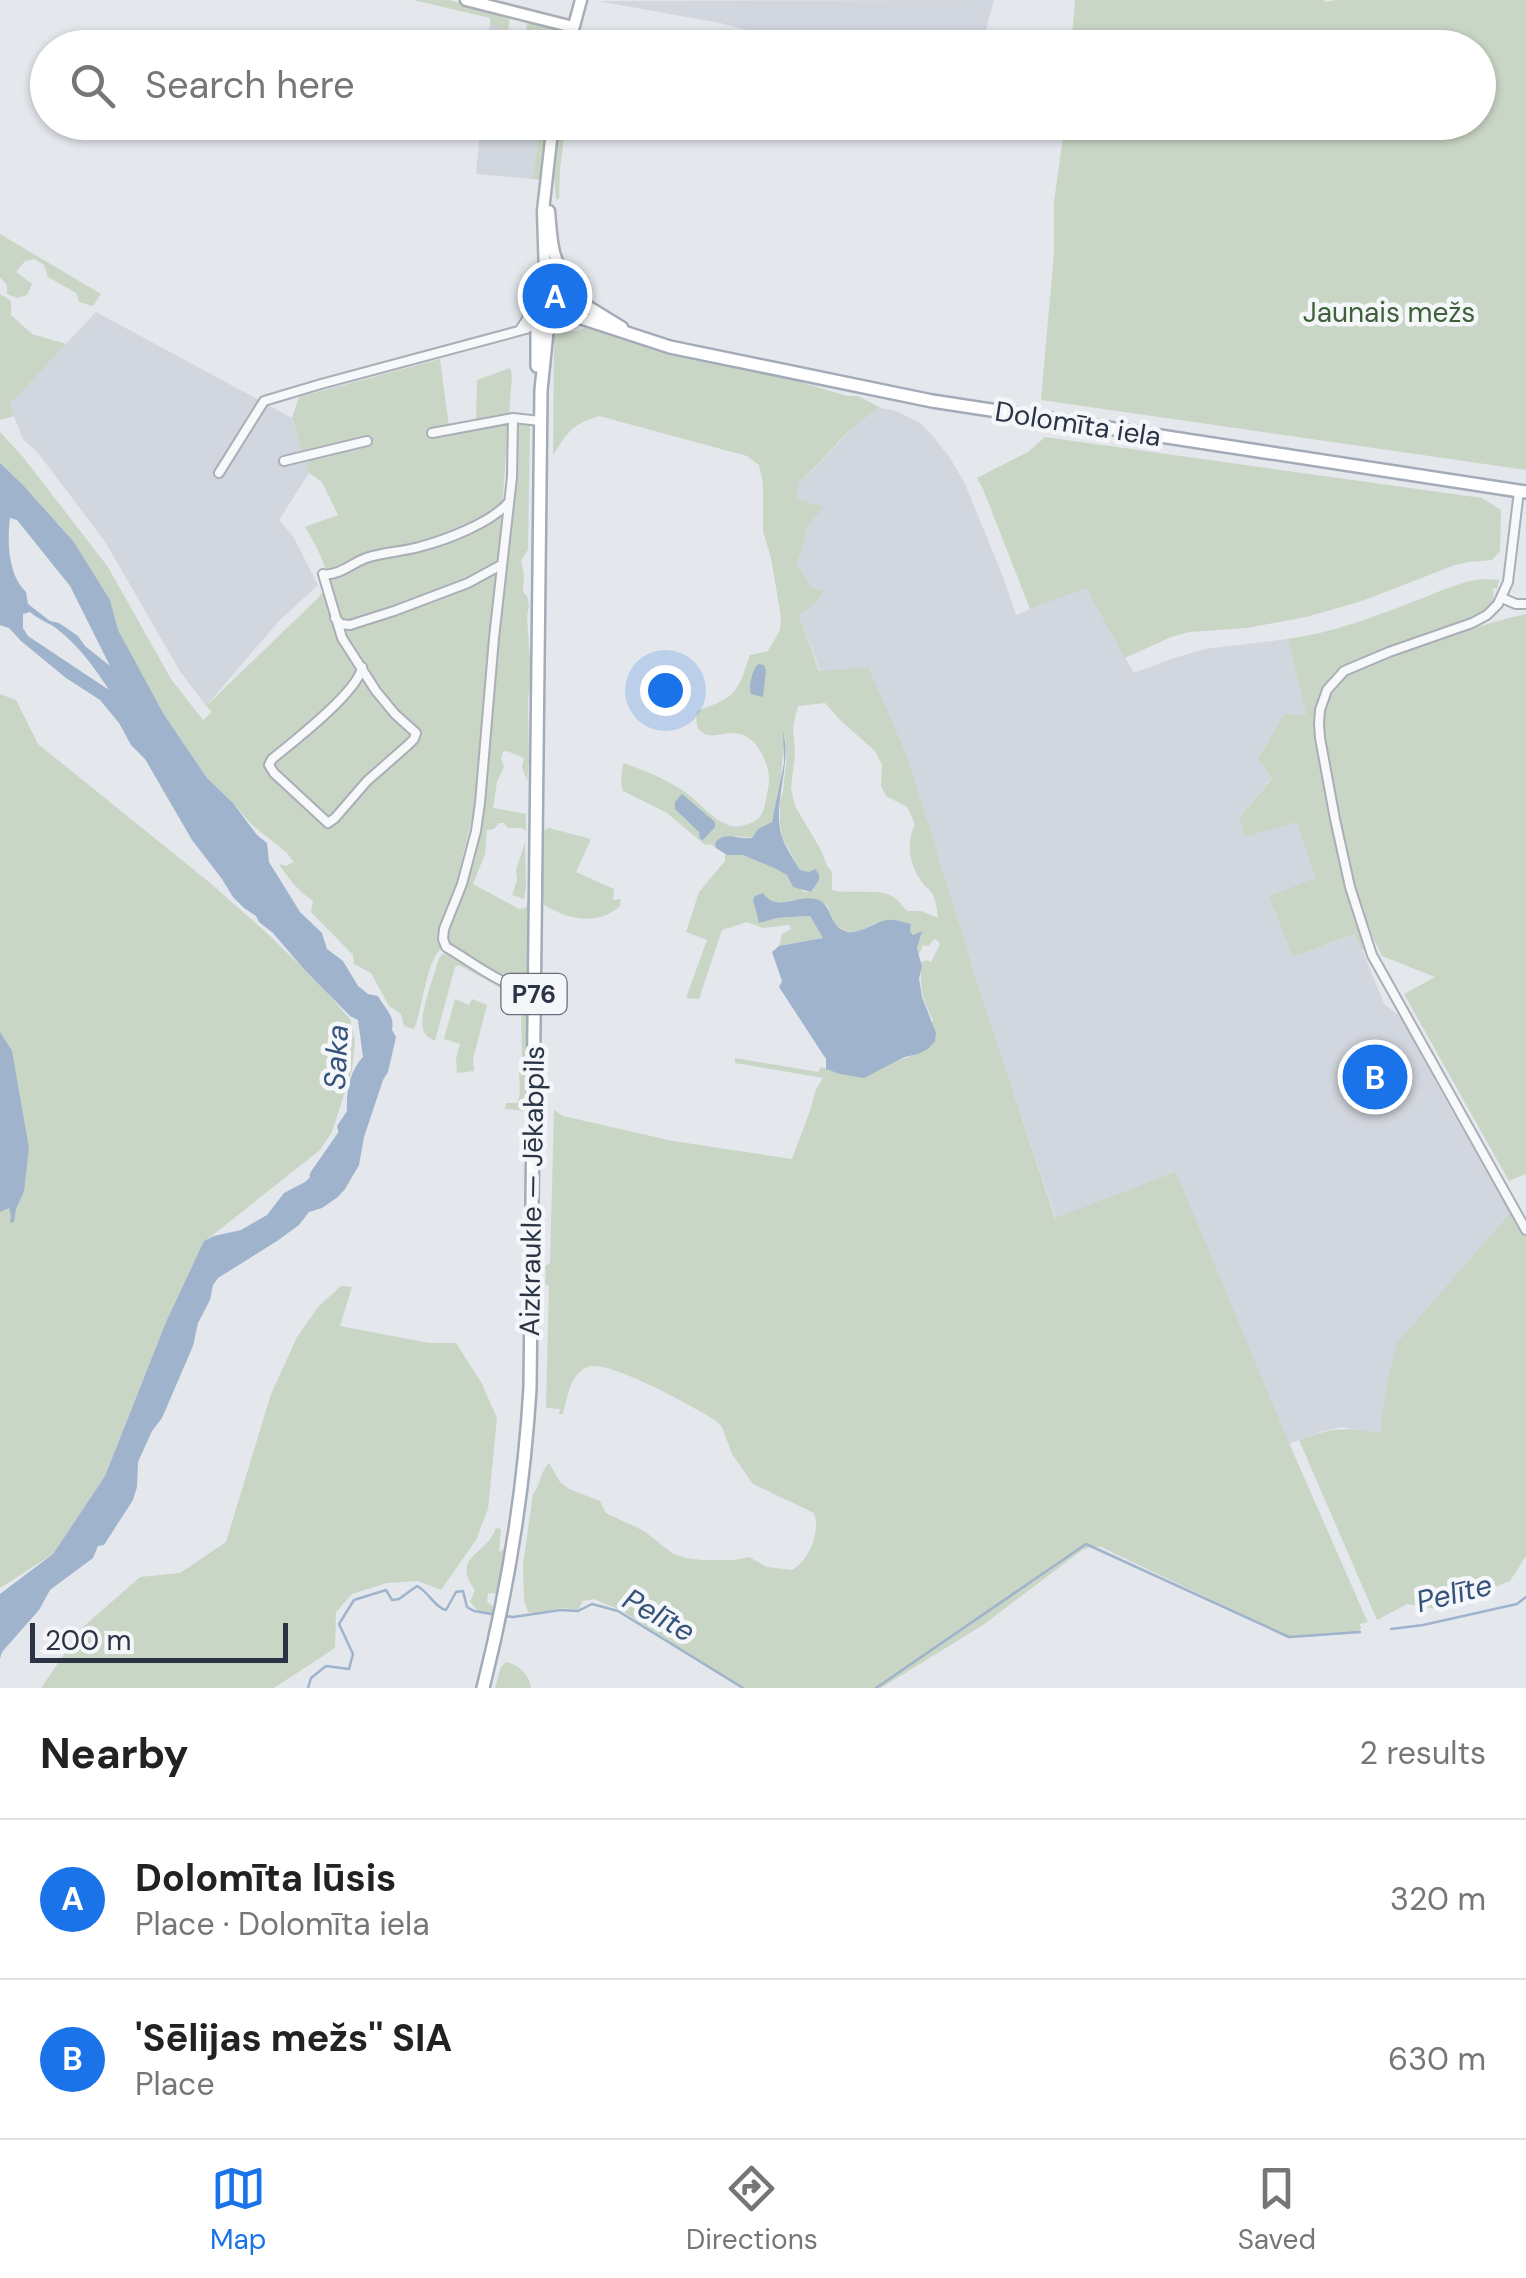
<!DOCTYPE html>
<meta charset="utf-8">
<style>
:root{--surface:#fff;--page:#f6f6f6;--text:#222;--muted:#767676;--line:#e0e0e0;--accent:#1a73e8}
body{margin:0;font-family:"DM Sans",sans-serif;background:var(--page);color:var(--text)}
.scale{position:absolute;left:30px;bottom:25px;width:258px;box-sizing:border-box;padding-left:10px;border:5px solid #2b3445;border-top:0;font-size:28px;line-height:35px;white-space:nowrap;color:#2b3445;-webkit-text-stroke:8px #f4f6f9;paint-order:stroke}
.you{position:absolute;left:665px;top:690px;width:35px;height:35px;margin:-25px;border:8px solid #fff;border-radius:50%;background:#1a73e8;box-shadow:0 0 0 15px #1a73e833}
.badge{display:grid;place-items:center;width:65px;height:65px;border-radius:50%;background:var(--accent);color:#fff;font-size:32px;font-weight:700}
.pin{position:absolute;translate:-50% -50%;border:5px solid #fff;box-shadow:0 2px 10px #0006}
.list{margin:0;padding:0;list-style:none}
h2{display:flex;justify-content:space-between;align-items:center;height:130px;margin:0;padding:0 40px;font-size:42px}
h2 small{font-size:32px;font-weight:400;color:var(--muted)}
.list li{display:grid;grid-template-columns:65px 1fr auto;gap:30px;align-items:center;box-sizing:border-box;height:160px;padding:0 40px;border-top:2px solid var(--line)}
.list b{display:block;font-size:38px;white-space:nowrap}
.list p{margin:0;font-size:32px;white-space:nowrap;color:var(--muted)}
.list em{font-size:32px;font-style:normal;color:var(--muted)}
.icon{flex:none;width:55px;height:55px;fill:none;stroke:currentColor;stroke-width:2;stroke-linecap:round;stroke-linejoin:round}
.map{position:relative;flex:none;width:1526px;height:1688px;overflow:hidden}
.search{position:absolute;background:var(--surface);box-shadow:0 2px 8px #0004;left:30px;right:30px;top:30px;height:110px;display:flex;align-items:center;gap:25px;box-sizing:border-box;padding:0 35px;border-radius:55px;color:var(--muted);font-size:38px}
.sheet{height:450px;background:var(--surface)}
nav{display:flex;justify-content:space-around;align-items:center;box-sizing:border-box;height:140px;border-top:2px solid var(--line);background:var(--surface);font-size:28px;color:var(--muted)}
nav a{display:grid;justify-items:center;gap:5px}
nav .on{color:var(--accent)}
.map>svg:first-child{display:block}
</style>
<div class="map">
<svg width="1526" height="1688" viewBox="0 0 1526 1688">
<rect width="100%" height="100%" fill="#e4e7ec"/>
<!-- built -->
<path fill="#d2d6de" d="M994,0L981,48L811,47L720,23L598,1Z
M490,25L543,40V47L487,48Z
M481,123H540L533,179L476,174Z
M96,312L292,418L309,473L279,520L294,538L318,585L279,621L206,706L180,671L104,540L38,453L23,439L9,404Z
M881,408L896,411L920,423L932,435L950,458L965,484L1003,577L1016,615L1086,587L1134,673L1171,659L1205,649L1288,639L1306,715L1272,777L1239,818L1245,836L1296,821L1317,878L1293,957L1356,934L1384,1004L1401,1017L1440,1090L1510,1213L1398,1343L1386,1386L1380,1434L1342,1427L1320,1432L1289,1444L1176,1173L1056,1219L976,978L909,761L820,671L799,615L813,606L823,591L811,587L797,565L809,523L796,499L798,483L811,472L862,418Z"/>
<!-- green -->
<path fill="#c9d6c5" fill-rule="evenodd" d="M413,0H449L510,16L508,30L490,25V18Z
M1075,0H1324L1325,2L1336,0H1526V470L1041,400L1054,253V202L1065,123L1478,122V48L1071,47Z
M528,21C546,26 563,25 561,47H543L542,40L525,35Z
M540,123H547L541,180L533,179Z
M560,123H566L560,168L559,199H556L554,176Z
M0,234L101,294L93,306L79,302L76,293L48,277L44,265L34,259L25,261L16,272L32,284L27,295L17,298L7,294V285L0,277Z
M557,280L568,288L570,301L561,298V292L558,290L550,291L549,300L554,302L560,300L568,305C559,313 549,314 541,304L539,292L544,284Z
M0,294L11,301V315L32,334L66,344L10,404L14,416L0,420Z
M588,326L657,351L794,380L847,396H858L881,408C847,425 827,459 798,483L797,499L824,507L809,523L797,564L811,587L824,591L813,606L799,615L819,671L868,667L909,761L976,978L1055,1218L1176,1172L1289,1443L1365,1616L1368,1622L1360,1624L1361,1629L1355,1633L1308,1637L1287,1636L1101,1547H1090L1081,1551L983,1625L881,1688H741L622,1611L594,1599L583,1601L578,1610L563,1608L534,1613L528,1612L524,1600L523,1565L533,1494C541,1485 540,1471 549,1463L560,1482L569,1489L600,1501L606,1513L644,1531L672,1553L685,1558L702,1560H734L749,1557L767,1567L792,1570C809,1560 821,1532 814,1513L753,1484L732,1454L722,1427L715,1420C694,1407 607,1358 587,1367C569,1376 568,1397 563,1414H559L560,1409L546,1408L549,1286L545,1284L546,1271L544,1267L550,1263L554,1110L563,1116L673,1141L792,1159L810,1111L816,1089L823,1078L735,1063V1058L818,1072L821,1067C839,1073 862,1077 879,1070C892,1065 904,1057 918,1054L933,1020C920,994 921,991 921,962L927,960L931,962L940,944L936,939L933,940L929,946L923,945L919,954L917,948L921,931L913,935L910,931L875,923L856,933L846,931L835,925L827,905L816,899L773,903L767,899L753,900L759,923L777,918L810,916L823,938L779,946L782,934L791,929L789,925L763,928L747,922L722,930L699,999L686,998L707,940L686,932L699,892L725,861V854L743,855L776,869L787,875L804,892H811L814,889L809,872L800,870L782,837L780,824V800L783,792L786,763L785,732L780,786L774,818L768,826L763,827L752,838L735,836L716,844V848L710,844L705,845L667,813L623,791L621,783L623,763C644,770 666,779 685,792C699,802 712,819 728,825C735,828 744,826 751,823C762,818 764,811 766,799C767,792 770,783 769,776C766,756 754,733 732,733C723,733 710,739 702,732C695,727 696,719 697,711C736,697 737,694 750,655L768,651L780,630L781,617L771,558L763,531V483L759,465L747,456L599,416C572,424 568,432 553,455L554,337L559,332L579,331ZM825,703L840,720L875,751L882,765L881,786L886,796L907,807L915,824C906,843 909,863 921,881C924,886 929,888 932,893C936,899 937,911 938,918L921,911H907C903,907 900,902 895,898C881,887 849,895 832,890V872L827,866L821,850L795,806L791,788L795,754L793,726L798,706Z
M440,359L449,427L476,422L477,380L510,368L512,376L488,693L478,794L458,876L461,877L440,935L441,948C426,963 423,1007 414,1029L404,1026L401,1014L389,1006L371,973L354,964L353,955L311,912L313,901C298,891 288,878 279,864L286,866L294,862L286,852L251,824L233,803L207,778L163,713L138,669L118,630L110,600L74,542L22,484L0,463V432L23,457L108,567L171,679L203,720L212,712L206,706L318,598L328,584C326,562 316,546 305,527L338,515L322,482L309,473L292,418L299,397Z
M516,422L530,425L528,550L521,560L524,574L523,592L527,596L529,605L527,617L531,675L528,700L529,760L527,781L522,767L524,758L507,751L503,752L501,758L504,767L497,782L493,808L526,814V831L522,828H508L504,823H499L494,829L487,830L485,854L473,884L519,909L526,908L528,900L529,981L523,987L447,944L445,935L483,799Z
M1045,437L1482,498L1501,510L1500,551L1492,560L1468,562L1455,565L1362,601L1306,617L1247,628L1189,632L1171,637L1125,658L1086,588L1030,609L983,489L977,478L1028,452Z
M1481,579L1499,580L1497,589L1493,588L1494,601L1484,611L1470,619L1387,647L1341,666L1330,677L1318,698L1315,710V739L1330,819L1345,889L1365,950L1361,949L1355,934L1293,957L1269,896L1316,878L1296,822L1245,837L1239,818L1272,778L1258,759L1285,714L1306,715L1288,639C1332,633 1374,617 1415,601C1437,593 1458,582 1481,579Z
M1526,614V1174L1509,1181L1404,994L1435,977L1382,956C1354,901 1343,839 1332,779C1328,756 1322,733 1325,710C1327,700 1331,690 1338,682C1357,661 1493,621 1526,614Z
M0,694L16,700L38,744L209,882L270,936L324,989L350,1019L355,1039L352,1070L332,1132L320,1150L204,1242L166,1322L105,1476L53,1554L0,1588Z
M549,828L591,839L576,872L614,889L613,900L621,899L620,906C598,926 569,920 544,905L541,894L543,833L546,829Z
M525,842L526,887L524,899L512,895L517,880L516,870Z
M442,954H451L513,989L526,994L527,1064L525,1111L505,1109L506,1103H517C524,1090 515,1076 522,1062L521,999L459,965L455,967L435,1041C428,1037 426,1037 423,1029C419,1015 434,976 438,961Z
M455,999L469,1005L472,999L487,1005L473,1059L474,1071L457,1073L456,1058L460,1044L444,1039Z
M1510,1213L1520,1219L1526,1230V1556L1510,1581L1437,1609L1407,1604L1377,1620L1299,1440C1333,1427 1345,1427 1380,1433L1386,1386L1397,1343Z
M341,1286L352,1287L340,1326L429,1343H456L481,1382L497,1418L488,1509L476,1540L441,1590L418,1581L387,1583L352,1594L336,1612L335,1648L274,1688H41L83,1627L140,1577L180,1573L226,1542L271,1394L297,1337L318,1307Z
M496,1528L501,1529L499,1552L503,1550L507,1539H510L498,1594L488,1593L487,1602L494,1607L493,1614L479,1612L470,1602L475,1590C450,1556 487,1555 496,1528Z
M506,1662C519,1665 529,1674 531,1688H495L501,1667Z"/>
<!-- water -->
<path fill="#9fb4cc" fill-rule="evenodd" d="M0,463L22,484L74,542L110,600L118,630L163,713L207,778L233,803L257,835L267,843L269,862L300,912L322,933L327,949L343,961L358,986L368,994L378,996C385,1009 395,1015 392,1030L396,1037L388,1072L383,1080L364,1137L359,1165L345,1189L338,1197L322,1208L309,1212L299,1225L277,1241L218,1278L213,1285L210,1300L198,1323L193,1346L162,1418L152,1431L138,1462L137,1487L133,1500L104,1545L98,1546L93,1558L50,1590L39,1610L2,1652L0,1659V1594L53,1554L105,1476L166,1322L204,1241L214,1236L241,1230L267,1215L284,1193L305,1182L334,1155L340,1138L337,1126L347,1111C346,1092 350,1070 363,1057L358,1020L350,1016L302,967L273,933L259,922L256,916L244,908L233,897L222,879L192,840L145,759L131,745L119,723L100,700L66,678L21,641L9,628L0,625ZM10,518L17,520L70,586L110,666L85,646L78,636L59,623L50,621L28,604L26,592C8,575 7,542 10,518ZM30,612C39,620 48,622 57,629C78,645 95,668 109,690L28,636L23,628V614Z
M758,664L764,665L766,671L763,697L751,694C748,685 753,669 758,664Z
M783,732C792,764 773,800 781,834C785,847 793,858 800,870L809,872L815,869L819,874V880L811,892L793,887L787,875L776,869L743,855H727L716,848L715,843C725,830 738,840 752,838L758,829L772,822L784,763Z
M682,794L715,822V827L703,840L700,839L699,832L675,809V802Z
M763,893C777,913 796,894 816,899C834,904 827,927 848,932C861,934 874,922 887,920C895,919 902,922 911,924L910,931L913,935L922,931L917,948L922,967L919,978L922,997L936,1033L935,1041L928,1049L918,1054L905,1057L864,1078L840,1074L826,1069V1059L779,987L782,981L772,952L779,946L823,938L810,916L777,918L759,923L753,900L755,896Z
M0,1032L12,1051L29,1148L24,1191L16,1209L14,1222L10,1223L11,1216L9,1208L0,1212Z"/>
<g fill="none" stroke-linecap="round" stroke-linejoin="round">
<!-- stream -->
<path stroke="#9fb4cc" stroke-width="2.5" d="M505,1616L513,1617L561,1610L578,1611L592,1604L618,1611L743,1688
M1391,1629L1423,1625L1517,1604L1526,1597
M308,1688L311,1678L326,1666L349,1669L353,1654L339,1624L354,1600L386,1590L392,1600L399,1599L417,1586C429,1592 435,1608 446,1610L456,1592L463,1591L467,1607L474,1611L497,1615
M876,1688L1086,1544L1289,1637L1360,1632"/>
<!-- river -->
<path stroke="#9fb4cc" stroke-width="15" d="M317,1176L347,1133"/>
<!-- street casing -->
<g stroke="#a9aeb7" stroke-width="12">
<path id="street" d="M521,328L527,319L531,302
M432,433L513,418
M284,461L367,441
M219,473L264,401L321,384L526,329L534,324L535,319
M1519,491L1508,582L1498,604L1487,615L1472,623L1389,652L1344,671L1327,690L1320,710L1319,723L1320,738L1335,819L1350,887L1372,955L1526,1230
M1502,598L1516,604H1526
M335,618L341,624L350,625L394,611L468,583L501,565
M362,667C359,691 292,743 272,759L269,765L274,773L328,823L335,818L367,781L408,745L414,739L416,733L395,714L376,691L342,638L323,574C337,577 352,563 366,558C383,552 401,552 419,547C446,540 491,523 509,502
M534,991C505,989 471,961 446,947L443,939L444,929L462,884L476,831L480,803L494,638L512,477L513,418L540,421"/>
</g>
<!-- secondary casing -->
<g stroke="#a9aeb7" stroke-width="15">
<path id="secondary" d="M466,0L573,27
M568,48L581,0
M549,211C551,233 551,256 564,275
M545,274L543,211L553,122"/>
</g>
<!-- primary casing -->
<g stroke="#a3abb8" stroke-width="16">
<path id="primary" d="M531 296a23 23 0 1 1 46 0a23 23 0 1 1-46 0Z
M578,297L583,304L622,328
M569,314L670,347L932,401L1526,492
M537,366V327L541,316
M483,1688C508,1589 524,1490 530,1388L541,390L547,332L557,320"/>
</g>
<!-- street -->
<use href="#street" stroke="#f7f8fa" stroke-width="8"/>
<!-- secondary -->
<use href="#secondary" stroke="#fff" stroke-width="10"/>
<!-- primary -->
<use href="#primary" stroke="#fff" stroke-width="11"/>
</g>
<g text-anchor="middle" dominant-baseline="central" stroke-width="9" stroke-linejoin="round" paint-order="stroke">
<!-- shield labels -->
<rect fill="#f4f6f9" stroke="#676e7b" stroke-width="2.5" x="501.5" y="974" width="65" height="40" rx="8"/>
<g font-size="25" font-weight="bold" fill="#2b3445">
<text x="534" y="994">P76</text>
</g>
<!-- park labels -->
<g font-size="28" fill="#3f6138" stroke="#f4f6f9">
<text x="1389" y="312">Jaunais mežs</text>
</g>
<!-- street labels -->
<g font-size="28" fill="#2b3445" stroke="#f4f6f9">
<text transform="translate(1078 424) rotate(9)">Dolomīta iela</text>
<text transform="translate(532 1191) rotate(-89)">Aizkraukle — Jēkabpils</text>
</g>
<!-- water labels -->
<g font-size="30" font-style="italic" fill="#34527a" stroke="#f4f6f9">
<text transform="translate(336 1057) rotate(-87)">Saka</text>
<text transform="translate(1454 1593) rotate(-14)">Pelīte</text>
<text transform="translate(659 1615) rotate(29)">Pelīte</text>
</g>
</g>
</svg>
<div class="scale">200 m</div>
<div class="you"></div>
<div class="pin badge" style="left:555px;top:296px">A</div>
<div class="pin badge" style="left:1375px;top:1077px">B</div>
<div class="search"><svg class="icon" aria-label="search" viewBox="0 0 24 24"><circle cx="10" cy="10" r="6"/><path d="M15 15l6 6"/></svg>Search here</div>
</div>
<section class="sheet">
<h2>Nearby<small>2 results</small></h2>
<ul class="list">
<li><span class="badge">A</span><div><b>Dolomīta lūsis</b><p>Place · Dolomīta iela</p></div><em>320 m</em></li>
<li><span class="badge">B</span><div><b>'Sēlijas mežs'' SIA</b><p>Place</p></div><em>630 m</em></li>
</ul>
</section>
<nav>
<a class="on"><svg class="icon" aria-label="map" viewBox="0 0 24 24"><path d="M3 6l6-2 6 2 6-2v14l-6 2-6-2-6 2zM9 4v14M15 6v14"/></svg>Map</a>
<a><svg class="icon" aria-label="directions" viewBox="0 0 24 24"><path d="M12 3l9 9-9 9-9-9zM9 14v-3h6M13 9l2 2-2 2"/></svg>Directions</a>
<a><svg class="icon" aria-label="saved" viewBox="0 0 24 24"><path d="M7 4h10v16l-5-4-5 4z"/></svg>Saved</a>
</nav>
